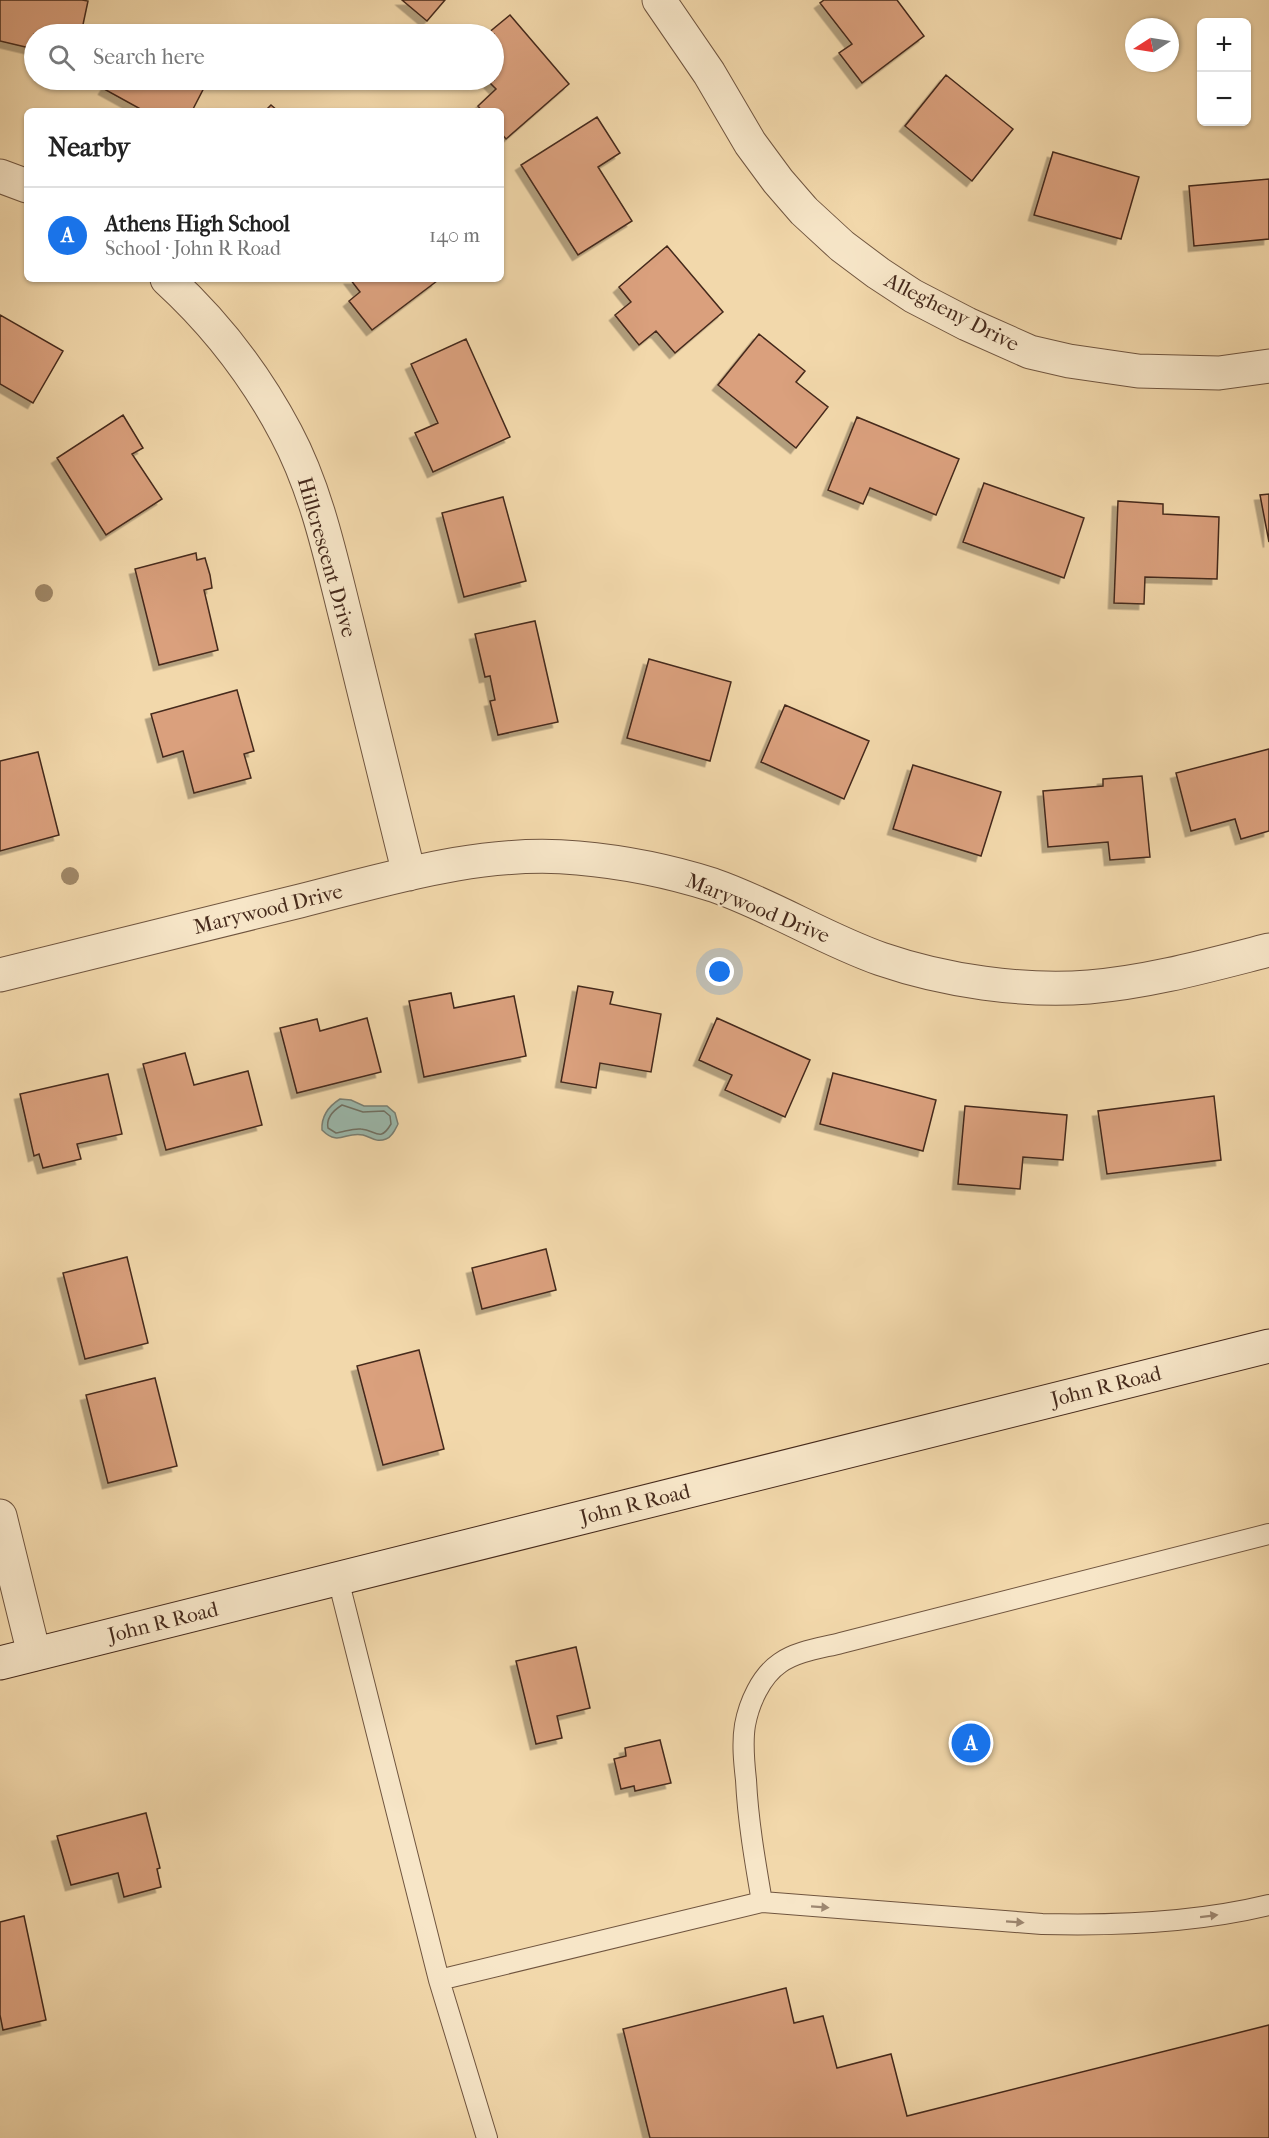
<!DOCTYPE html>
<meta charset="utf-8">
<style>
:root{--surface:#fff;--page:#f6f6f6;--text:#222;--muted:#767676;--line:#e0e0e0;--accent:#1a73e8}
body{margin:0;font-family:"IM FELL French Canon",serif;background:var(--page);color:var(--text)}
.controls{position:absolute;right:18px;top:18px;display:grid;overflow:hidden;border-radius:9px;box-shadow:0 2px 4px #0004}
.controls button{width:54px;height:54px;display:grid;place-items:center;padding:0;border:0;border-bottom:2px solid var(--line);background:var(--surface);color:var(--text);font:30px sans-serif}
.compass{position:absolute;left:1125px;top:18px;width:54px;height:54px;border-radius:50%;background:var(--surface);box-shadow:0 2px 4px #0004;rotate:258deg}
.you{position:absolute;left:720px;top:972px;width:21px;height:21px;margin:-15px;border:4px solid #fff;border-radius:50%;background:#1a73e8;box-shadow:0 0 0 9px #1a73e833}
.badge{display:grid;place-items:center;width:39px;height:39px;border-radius:50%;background:var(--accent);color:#fff;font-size:20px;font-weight:700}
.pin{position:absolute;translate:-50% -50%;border:3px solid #fff;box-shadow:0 2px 6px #0006}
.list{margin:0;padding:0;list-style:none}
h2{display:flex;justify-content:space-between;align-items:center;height:78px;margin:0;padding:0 24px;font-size:26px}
h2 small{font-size:20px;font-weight:400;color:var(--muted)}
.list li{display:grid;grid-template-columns:39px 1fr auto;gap:18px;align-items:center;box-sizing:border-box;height:96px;padding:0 24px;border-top:2px solid var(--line)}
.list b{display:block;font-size:22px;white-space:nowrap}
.list p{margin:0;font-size:20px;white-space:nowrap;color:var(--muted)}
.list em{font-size:20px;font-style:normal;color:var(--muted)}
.icon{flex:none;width:33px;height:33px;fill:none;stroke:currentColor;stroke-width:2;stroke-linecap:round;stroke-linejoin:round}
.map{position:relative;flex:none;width:1269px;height:2138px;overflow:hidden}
.search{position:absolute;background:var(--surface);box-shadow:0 2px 4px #0004;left:24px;top:24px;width:480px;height:66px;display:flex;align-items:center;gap:15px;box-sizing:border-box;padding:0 21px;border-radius:33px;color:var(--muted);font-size:22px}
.panel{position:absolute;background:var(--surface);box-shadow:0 2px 4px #0004;left:24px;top:108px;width:480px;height:174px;border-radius:9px}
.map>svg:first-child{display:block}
</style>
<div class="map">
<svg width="1269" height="2138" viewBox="0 0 1269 2138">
<defs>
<filter id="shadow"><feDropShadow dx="-5.5" dy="5.5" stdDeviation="0" flood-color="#0004"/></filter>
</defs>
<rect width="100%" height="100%" fill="#f2d8ab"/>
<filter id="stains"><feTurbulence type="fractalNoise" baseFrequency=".00333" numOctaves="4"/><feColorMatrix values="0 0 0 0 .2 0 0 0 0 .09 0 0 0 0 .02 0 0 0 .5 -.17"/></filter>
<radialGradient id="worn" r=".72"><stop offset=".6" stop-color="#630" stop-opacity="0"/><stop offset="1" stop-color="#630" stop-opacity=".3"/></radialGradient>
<!-- water -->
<path fill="#9bb9ad" stroke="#797f73" stroke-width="1.5" d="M340,1099L351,1100L364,1106H387L395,1113L398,1124C395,1130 392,1137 386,1139C376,1143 371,1137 363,1135C345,1131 339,1147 322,1130C321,1115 329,1106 340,1099Z"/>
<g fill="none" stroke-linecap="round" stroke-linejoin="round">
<!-- shore -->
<path stroke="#707164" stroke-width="1.5" d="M342,1105L363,1112L384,1111L390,1116L391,1124C380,1143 376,1130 361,1129C353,1128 344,1132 336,1133L328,1128C326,1118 334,1110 342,1105Z"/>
</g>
<!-- building -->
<path fill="#daa07d" stroke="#45291b" stroke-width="1.5" filter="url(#shadow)" d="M0,0H82L88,1L81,34H34V49L0,41Z
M402,0H445L427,21Z
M824,0H897L924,36L862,83L839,53L852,44L820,3Z
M510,15L569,84L506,139L501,133V111H482L478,106L496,89L487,80H494V34H487Z
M946,75L1013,129L972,181L905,126Z
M110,80H208L192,111H144L104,89Z
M271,105L278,111H265Z
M597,117L620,153L598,167L632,221L578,255L521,165Z
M1053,152L1139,177L1121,239L1034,215Z
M1269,179V239L1194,246L1189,186Z
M667,246L723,312L675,353L656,331L639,345L615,315L631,302L619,287Z
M350,279H435L437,281L372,330L349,301L360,292Z
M0,315L63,351L33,403L0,384Z
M759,334L805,371L796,382L828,407L796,448L718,385Z
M466,339L510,437L433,472L415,433L438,423L411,364Z
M123,415L143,448L132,454L162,499L106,535L57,458Z
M857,417L959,459L936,515L870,488L863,504L828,490Z
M984,483L1084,518L1064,578L963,542Z
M1269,494V542L1260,495Z
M503,497L526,581L464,597L442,513Z
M1118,501L1163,504V514L1219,517L1217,579L1145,577L1144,604L1114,603Z
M196,553L197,560L205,558L210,575L212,588L204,590L218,650L159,665L135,569Z
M535,621L558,722L498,735L490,701L495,700L490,676L485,677L475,634Z
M649,659L731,682L710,761L627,738Z
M237,690L254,751L244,754L251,778L194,793L183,751L163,757L151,714Z
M785,705L869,741L844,799L761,762Z
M1269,749V831L1241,839L1235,819L1191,831L1176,773Z
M38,752L59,835L0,851V761Z
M913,765L1001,792L981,856L893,829Z
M1142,776L1150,857L1110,860L1108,842L1048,847L1043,791L1103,786V779Z
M578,986L613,992L610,1004L661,1014L651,1072L600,1063L596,1088L561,1082Z
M451,993L454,1008L514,996L526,1056L424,1077L409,1001Z
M367,1018L381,1072L297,1093L280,1028L317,1019L320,1031Z
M717,1018L810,1060L785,1117L725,1090L732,1075L699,1060Z
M185,1053L194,1085L248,1071L262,1125L166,1150L143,1064Z
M833,1073L936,1100L923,1151L820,1124Z
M108,1074L122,1134L77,1144L81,1159L43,1168L39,1154L34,1156L20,1094Z
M1214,1096L1221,1160L1107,1174L1098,1111Z
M965,1106L1067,1115L1063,1160L1023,1157L1020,1189L958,1184Z
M546,1249L556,1290L482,1309L472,1268Z
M127,1257L148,1343L85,1359L63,1273Z
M419,1350L444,1449L383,1465L357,1366Z
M155,1378L177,1466L108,1483L86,1395Z
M576,1647L590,1708L557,1716L562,1738L536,1744L516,1661Z
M660,1740L671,1783L635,1791L634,1786L621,1789L614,1759L626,1756L625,1748Z
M146,1813L160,1868L157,1869L161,1887L124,1897L118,1873L71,1885L57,1836Z
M24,1916L46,2020L3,2030L0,2015V1922Z
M786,1988L794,2023L823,2016L837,2068L891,2054L907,2116L1269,2025V2138H650L623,2029Z"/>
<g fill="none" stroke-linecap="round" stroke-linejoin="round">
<!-- service casing -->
<g stroke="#70553f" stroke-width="22">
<path id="service" d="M338,1579L439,1980L762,1902L1042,1924C1118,1926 1195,1923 1269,1905
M762,1902C755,1861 748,1821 746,1780C744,1762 742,1743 745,1725C749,1703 761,1676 780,1663C797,1651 822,1648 841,1643L1269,1534
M439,1980L487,2138"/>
</g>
<!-- minor casing -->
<g stroke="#70553f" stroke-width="35">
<path id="minor" d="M659,0L709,73L750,143L778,181L804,211L842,246L878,273L913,296L967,324L1030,352L1069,361L1138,371L1219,373L1269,366
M0,176L27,186
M167,279C214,322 256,376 286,433C317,491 331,559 347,622C368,706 388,790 409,874
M0,975C100,950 200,926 300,901C391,878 483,849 578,858C624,862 669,871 713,885C771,905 824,939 881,959C945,981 1022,992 1089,987C1150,982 1210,965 1269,950
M0,1516L34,1654"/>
</g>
<!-- secondary casing -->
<g stroke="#45291b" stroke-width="35">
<path id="secondary" d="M0,1663L1269,1346"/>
</g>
<!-- service -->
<use href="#service" stroke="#f7e6c8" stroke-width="20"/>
<!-- minor -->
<use href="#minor" stroke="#f7e6c8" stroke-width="33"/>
<!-- secondary -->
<use href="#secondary" stroke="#f7e6c8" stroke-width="33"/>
</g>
<!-- trees -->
<g fill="#a08868">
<circle cx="44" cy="593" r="9"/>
<circle cx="70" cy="876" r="9"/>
</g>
<!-- one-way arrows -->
<defs><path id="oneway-solid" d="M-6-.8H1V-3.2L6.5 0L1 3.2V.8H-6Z" transform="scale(1.5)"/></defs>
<g fill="#9e8872">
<use href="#oneway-solid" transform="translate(820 1907) rotate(4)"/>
<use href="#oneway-solid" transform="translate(1209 1916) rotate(-7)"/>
<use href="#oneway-solid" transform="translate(1015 1922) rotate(4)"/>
</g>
<g text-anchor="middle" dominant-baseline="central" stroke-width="4.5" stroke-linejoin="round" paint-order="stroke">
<!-- street labels -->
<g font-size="21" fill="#45291b" stroke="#f7e6c8">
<text transform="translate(952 312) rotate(27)">Allegheny Drive</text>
<text transform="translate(327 557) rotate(74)">Hillcrescent Drive</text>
<text transform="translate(758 908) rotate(22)">Marywood Drive</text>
<text transform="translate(268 909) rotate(-14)">Marywood Drive</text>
<text transform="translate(1106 1386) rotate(-14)">John R Road</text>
<text transform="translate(635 1504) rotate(-14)">John R Road</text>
<text transform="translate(163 1622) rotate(-14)">John R Road</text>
</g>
</g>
<rect width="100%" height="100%" filter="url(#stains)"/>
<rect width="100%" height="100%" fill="url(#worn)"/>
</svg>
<div class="controls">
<button>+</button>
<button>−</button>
</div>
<svg class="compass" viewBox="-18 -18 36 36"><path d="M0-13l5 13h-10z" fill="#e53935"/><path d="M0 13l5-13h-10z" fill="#767676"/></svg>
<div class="you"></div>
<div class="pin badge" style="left:971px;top:1743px">A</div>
<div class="search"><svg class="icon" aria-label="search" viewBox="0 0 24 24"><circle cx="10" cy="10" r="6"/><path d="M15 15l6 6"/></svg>Search here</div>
<section class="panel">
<h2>Nearby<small></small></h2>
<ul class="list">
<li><span class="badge">A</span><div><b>Athens High School</b><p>School · John R Road</p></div><em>140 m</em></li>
</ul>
</section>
</div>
